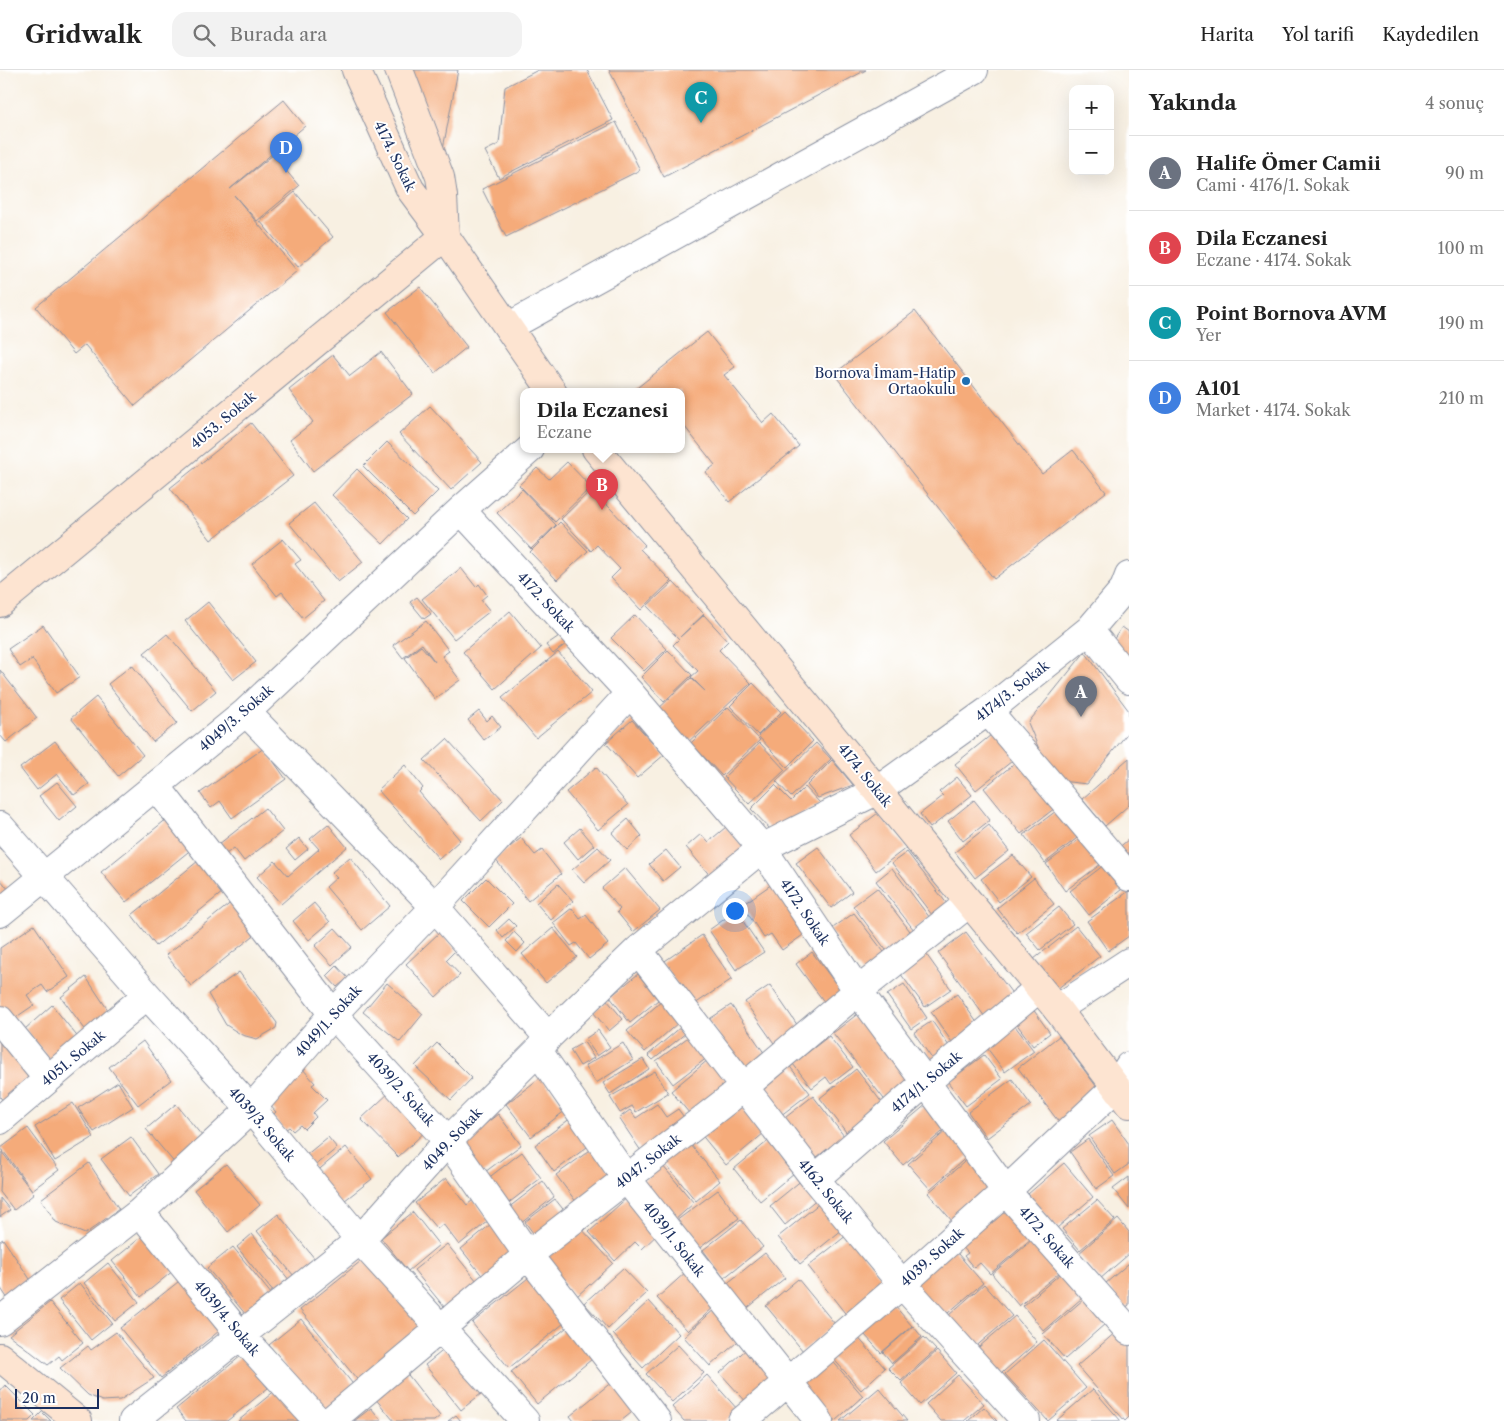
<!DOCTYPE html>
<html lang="tr">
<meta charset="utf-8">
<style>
:root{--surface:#fff;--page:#f2f2f2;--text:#222;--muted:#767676;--line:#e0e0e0;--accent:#2563eb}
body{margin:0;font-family:"Libre Caslon Text",serif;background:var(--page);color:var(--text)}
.controls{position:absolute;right:15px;top:15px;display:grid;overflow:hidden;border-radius:10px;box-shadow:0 5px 20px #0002}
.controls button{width:45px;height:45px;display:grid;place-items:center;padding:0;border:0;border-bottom:1px solid var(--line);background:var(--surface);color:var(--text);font:25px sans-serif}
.scale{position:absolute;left:15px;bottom:12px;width:84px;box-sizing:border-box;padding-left:5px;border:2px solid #1b2f5e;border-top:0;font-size:14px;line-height:18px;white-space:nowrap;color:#1b2f5e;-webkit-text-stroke:4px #fff;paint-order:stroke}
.you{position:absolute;left:734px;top:840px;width:18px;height:18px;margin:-12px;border:4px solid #fff;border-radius:50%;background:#1a73e8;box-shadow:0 0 0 8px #1a73e833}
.badge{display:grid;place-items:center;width:32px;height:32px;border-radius:50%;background:var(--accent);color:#fff;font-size:16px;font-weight:700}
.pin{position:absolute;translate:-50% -41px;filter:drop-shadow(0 1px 2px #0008)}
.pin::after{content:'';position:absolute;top:26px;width:18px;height:15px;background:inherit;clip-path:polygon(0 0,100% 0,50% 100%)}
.popup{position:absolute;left:520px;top:318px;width:165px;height:65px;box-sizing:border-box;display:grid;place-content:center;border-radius:10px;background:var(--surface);filter:drop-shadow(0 1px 4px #0005);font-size:16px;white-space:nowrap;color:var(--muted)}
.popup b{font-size:19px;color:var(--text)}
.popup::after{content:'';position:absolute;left:50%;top:100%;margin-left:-10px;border:10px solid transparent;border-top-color:var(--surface)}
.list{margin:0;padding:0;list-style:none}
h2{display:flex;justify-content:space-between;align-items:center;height:65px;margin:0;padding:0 20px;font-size:21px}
h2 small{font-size:16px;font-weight:400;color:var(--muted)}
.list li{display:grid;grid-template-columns:32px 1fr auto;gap:15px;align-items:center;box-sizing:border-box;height:75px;padding:0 20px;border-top:1px solid var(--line)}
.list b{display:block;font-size:19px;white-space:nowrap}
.list p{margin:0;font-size:16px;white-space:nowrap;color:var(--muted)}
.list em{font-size:16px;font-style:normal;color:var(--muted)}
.icon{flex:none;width:28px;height:28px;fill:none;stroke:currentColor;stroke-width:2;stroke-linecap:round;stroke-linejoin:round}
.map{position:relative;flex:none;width:1129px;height:1351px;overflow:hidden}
header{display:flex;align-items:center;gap:30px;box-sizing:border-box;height:70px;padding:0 25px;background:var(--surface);border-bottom:1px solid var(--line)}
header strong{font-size:24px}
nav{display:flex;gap:28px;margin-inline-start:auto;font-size:18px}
.search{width:350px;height:45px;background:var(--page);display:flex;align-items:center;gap:12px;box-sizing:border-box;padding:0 18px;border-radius:15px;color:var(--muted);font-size:19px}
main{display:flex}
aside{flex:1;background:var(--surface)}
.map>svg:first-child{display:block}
</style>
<header>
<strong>Gridwalk</strong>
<div class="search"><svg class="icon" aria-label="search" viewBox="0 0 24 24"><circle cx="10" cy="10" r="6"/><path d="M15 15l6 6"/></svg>Burada ara</div>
<nav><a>Harita</a><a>Yol tarifi</a><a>Kaydedilen</a></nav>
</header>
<main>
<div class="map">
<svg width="1129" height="1351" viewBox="0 0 1129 1351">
<rect width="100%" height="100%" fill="#fff"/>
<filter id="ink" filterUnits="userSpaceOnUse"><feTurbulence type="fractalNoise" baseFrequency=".02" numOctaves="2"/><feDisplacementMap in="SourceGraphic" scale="10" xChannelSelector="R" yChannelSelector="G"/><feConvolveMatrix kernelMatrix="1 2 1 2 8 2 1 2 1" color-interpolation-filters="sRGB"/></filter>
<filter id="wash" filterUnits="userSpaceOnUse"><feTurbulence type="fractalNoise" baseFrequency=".0096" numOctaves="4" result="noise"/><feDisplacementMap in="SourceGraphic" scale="20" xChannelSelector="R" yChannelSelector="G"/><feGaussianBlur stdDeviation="1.12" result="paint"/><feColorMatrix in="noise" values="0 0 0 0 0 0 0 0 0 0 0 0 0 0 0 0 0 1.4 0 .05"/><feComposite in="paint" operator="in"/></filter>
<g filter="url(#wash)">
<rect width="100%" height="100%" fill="#f8f0e2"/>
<g id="blocks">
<!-- building -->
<path fill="#f5ab7a" d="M410,0H458L442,84Z
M538,0H587L613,50L499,108L485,81L499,74L505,17Z
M609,0H866L664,107Z
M284,30L305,56L230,119L273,85L299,116L257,151L234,125L297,201L135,336L85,275L74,284L36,237Z
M616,52L640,100L506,167L482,119Z
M295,122L333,167L298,197L260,151Z
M420,217L467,277L435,303L387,242Z
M915,241L1042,404L1073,380L1106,422L994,509L834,304Z
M707,262L735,297L724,305L763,353L773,344L799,376L729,432L706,402L715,395L681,352V321H633Z
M381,282L413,324L313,401L290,370L313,352L289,320L333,285L350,306Z
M430,336L482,392L451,420L399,364Z
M251,353L293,406L211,470L170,418Z
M387,372L438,421L413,446L363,396Z
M567,392L591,417L555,452L519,415L537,398L549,409Z
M357,399L407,449L383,474L332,425Z
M522,419L556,455L531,479L497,443Z
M592,419L645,475L640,479L671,511L641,540L611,508L620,499L597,475L591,481L561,449Z
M314,433L363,492L338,512L289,453Z
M560,452L588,481L557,510L530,482Z
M283,469L301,490L295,494L324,531L303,548L282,522L277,526L252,494Z
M461,498L476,517L479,514L487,525L481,530L490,541L454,569L422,529Z
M673,512L704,544L680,567L704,545L728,571L719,580L751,613L685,675L655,642L691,608L705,621L691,607L698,601L673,575L679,569L647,536Z
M417,527L431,544L424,549L410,532Z
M208,532L256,592L233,610L185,551Z
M510,541L541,578L495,619L463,582Z
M635,545L667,579L644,601L611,568Z
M426,551L449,581L442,586L460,610L435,629L405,588L421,576L435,592L422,574L403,588L393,575Z
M43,555L80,607L56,623L32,589L20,597L8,579Z
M1122,557L1129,562V603L1107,579Z
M565,562L571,570L553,584L546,575Z
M167,564L216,621L192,641L144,583Z
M668,580L692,605L664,632L641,607Z
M558,582L592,622L536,668L502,628Z
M1085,582L1129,641V661L1087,714L1052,710L1028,653Z
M132,595L177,653L153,672L108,614Z
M0,600L37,648L6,672L0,665Z
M753,613L781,642L758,665L730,636Z
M96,627L143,685L118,706L71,648Z
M728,637L760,670L722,706L691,673Z
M479,641L487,651L492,646L501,657L484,670L468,650Z
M785,641L813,671L787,697L758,666Z
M632,650L664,685L637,708L606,673Z
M996,661L1017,687L976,720L955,694Z
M447,669L503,730L481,751L424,690Z
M55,671L89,714L74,725L57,704L37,720L20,698Z
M760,673L785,700L749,734L724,707Z
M816,673L831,689L791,727L776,711Z
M264,678L286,709L232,748L220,731L211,738L200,723Z
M1021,688L1059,735L1021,764L984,718Z
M1129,688V735L1105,756L1082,729Z
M832,690L853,715L818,728L807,715Z
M405,695L423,718L419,722L460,770L439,789L378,720Z
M596,697L628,735L598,760L566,722Z
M957,707L972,725L930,758L920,744L943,726L939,722Z
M57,712L77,736L59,751L39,726Z
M775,715L791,731L805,717L820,733L772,761L751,739Z
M974,730L990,750L963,771L948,751Z
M265,738L283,761L244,791L234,778L226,784L219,774Z
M1060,738L1081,765L1045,793L1024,765Z
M878,743L906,778L876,801L849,765Z
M168,748L193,778L126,832L101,802Z
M628,749L642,766L627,780L612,763Z
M328,754L347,777L281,834L257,807L275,791L288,806L319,779L310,769Z
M989,755L1009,781L975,808L955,782Z
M726,757L746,780L712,808L686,777L701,764L708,772Z
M580,758L594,775L578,789L564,772Z
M1085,765L1105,791L1065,821L1046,794Z
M299,768L308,779L295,790L286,779Z
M521,768L535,785L542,780L561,804L528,831L495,789Z
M1129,769V795L1116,780Z
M598,777L610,790L584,813L572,800Z
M818,777L852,822L831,838L796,793Z
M666,780L680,797L663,811L649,794Z
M907,782L951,839L936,850L892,793Z
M1013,785L1031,807L999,832L981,809Z
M350,787L390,836L362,860L326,817L337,807L332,802Z
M198,791L223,822L156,876L132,845Z
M1108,792L1126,816L1089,845L1070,821Z
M625,798L660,840L633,862L617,842L620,839L602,818Z
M892,798L930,848L914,860L876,811Z
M486,808L512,834L489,857L463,831Z
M1034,808L1054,834L1017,863L997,838Z
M0,809L14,826L0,836Z
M558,814L573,831L551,850L536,833Z
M772,814L806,863L782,880L771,864L764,868L742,835Z
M877,818L913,865L889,884L853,836Z
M1129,821V866L1108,881L1087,851Z
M233,831L258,862L191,916L166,885Z
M314,833L330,852L309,870L293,851Z
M1059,837L1073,854L1040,880L1026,863Z
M572,838L580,849L586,845L608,874L589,889L576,873L571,876L553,853Z
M736,841L764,882L736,900L709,860Z
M854,843L887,886L863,904L830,860Z
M509,849L516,856L503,868L497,860Z
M34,855L69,907L47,922L42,915L27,925L34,935L9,952L0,939V878Z
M1076,856L1100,886L1057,919L1034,889Z
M335,858L352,877L332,895L315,876Z
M553,858L577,887L546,913L522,884Z
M440,862L456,880L446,890L460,905L436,927L406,894Z
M514,862L525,873L517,882L506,871Z
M966,862L1014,926L985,947L938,883Z
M702,865L732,909L692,936L662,893Z
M812,882L844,925L828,937L796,894Z
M926,884L951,919L925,937L900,903Z
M337,896L348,908L337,917L327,906Z
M239,902L277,953L276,958L257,969L242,965L226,955L208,924Z
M638,904L658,930L630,953L610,927Z
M86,907L110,943L87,962L61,927Z
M387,913L423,944L400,972L363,942Z
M904,914L927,948L911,959L887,925Z
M770,915L800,959L776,976L745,932Z
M957,924L980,957L954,975L931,942Z
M607,930L623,949L609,961L593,942Z
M662,931L679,952L645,982L627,961Z
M52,935L80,970L52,993L25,959Z
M731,935L767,987L744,1003L708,950Z
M1030,935L1050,963L1033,976L1013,949Z
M864,939L918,1009L887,1033L833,963Z
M932,951L953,982L935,993L914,963Z
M682,956L687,962L653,990L648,985Z
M1015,956L1034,981L1005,1002L987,978Z
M598,960L610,977L597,986L585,969Z
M691,965L708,987L673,1014L656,991Z
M0,966L36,1008L5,1033L0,1027Z
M829,966L853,997L831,1014L826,1007L812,1018L793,994Z
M1059,966L1102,1024L1061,1055L1018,998Z
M143,971L171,1010L138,1035L109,997Z
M584,972L594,988L580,996L570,980Z
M437,973L472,1008L451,1030L415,996Z
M623,973L633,990L596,1013L585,996Z
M984,985L1002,1009L966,1036L948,1012Z
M643,989L649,999L610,1024L603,1013Z
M709,989L732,1017L694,1049L671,1021Z
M785,990L810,1023L776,1049L751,1017Z
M302,998L315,1013L312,1015L327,1030L313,1043L316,1047L304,1059L300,1055L293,1061L289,1057L285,1060L272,1046L276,1042L266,1031Z
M856,999L883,1034L846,1062L820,1028Z
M655,1001L668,1023L636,1042L632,1036L620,1043L610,1027Z
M541,1007L566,1040L531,1067L506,1034Z
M1012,1009L1031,1035L987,1068L968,1042Z
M118,1012L133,1037L94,1062L78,1038Z
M391,1021L428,1059L398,1087L361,1049Z
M813,1026L844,1066L808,1094L777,1054Z
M738,1032L764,1063L726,1095L700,1063Z
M73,1033L94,1067L55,1091L35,1057Z
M928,1033L948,1057L903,1095L883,1071Z
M176,1034L207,1072L177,1096L146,1059Z
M657,1034L666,1047L678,1039L686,1050L641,1081L619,1048L630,1040L636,1048Z
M498,1044L521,1075L481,1105L458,1075Z
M571,1048L591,1074L554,1102L535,1075Z
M1112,1050L1129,1074V1094L1115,1104L1089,1066Z
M28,1058L59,1100L32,1120L1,1078Z
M947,1060L969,1085L930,1119L908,1094Z
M131,1067L158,1104L129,1126L101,1089Z
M328,1067L337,1078L314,1097L305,1086Z
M1088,1069L1114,1106L1096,1119L1070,1082Z
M687,1070L720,1111L696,1131L662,1090Z
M768,1071L794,1103L760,1131L734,1099Z
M346,1077L372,1109L340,1134L315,1103Z
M593,1078L616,1109L580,1137L556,1105Z
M2,1082L34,1124L14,1140L0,1122Z
M522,1082L541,1108L506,1135L487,1109Z
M970,1087L996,1116L953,1152L928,1123Z
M89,1093L119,1139L85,1164L56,1152L41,1129Z
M1064,1093L1093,1127L1057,1158L1028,1124Z
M226,1094L260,1135L228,1162L194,1120Z
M662,1095L694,1133L675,1150L642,1112Z
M1129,1107V1139L1113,1119Z
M446,1108L467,1135L473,1130L489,1150L459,1175L443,1154L437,1159L415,1133Z
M803,1109L818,1128L785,1155L770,1136Z
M543,1111L554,1127L520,1154L508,1138Z
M718,1120L739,1148L697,1180L676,1151Z
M630,1125L662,1160L642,1179L635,1172L615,1191L589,1162Z
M0,1128L10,1140L0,1147Z
M555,1129L566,1143L536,1167L525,1152Z
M1097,1130L1115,1150L1080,1180L1062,1159Z
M821,1132L843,1159L800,1194L778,1167Z
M1004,1134L1032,1168L990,1204L980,1193L974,1198L964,1186L968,1183L959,1173Z
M413,1142L439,1175L408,1201L381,1168Z
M278,1144L315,1189L294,1206L257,1161Z
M1118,1149L1129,1162V1184L1100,1209L1078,1184Z
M741,1150L763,1177L724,1208L703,1180Z
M491,1154L518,1188L488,1213L461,1179Z
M580,1157L613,1193L576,1227L543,1191Z
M145,1164L174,1200L141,1227L112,1191Z
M252,1164L290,1211L274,1223L237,1177Z
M847,1165L888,1215L848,1247L808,1196Z
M3,1169L32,1212L8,1229L0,1217V1171Z
M1032,1170L1060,1202L1019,1236L992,1204Z
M447,1174L481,1216L449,1243L414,1200Z
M233,1177L272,1225L247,1246L207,1198Z
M952,1177L983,1213L941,1249L910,1213Z
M765,1183L785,1208L744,1241L724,1216Z
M366,1187L426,1261L361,1314L300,1240Z
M108,1193L139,1232L115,1251L84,1213Z
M1129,1193V1235L1125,1238L1105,1214Z
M623,1198L647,1223L608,1259L584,1233Z
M687,1201L717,1234L688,1261L657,1228Z
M1061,1203L1082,1228L1044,1261L1023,1236Z
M533,1204L569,1249L509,1298L472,1253Z
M183,1208L224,1257L161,1308L120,1258Z
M798,1209L835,1254L803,1281L766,1236Z
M80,1213L112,1253L91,1270L59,1230Z
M984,1214L1012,1246L967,1284L940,1253Z
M888,1228L912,1256L881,1283L857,1256Z
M1084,1229L1105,1254L1065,1289L1043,1264Z
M649,1231L679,1264L643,1298L613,1264Z
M50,1232L83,1273L62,1290L59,1286L48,1295L9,1265Z
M718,1236L745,1265L710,1296L684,1267Z
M1015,1246L1037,1272L995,1309L972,1283Z
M301,1249L356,1318L324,1344L269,1275Z
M571,1254L597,1285L537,1334L511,1302Z
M913,1256L922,1267L892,1293L883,1282Z
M1117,1261L1129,1276V1347L1125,1351L1077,1296Z
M116,1262L154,1308L120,1330L102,1331L88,1325L60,1298L88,1276L91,1280Z
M855,1264L885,1298L861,1320L830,1285Z
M924,1267L936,1280L901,1311L888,1298Z
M1044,1270L1086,1318L1048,1351L1005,1304Z
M451,1274L487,1319L461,1340L425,1295Z
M678,1275L704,1303L672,1332L646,1304Z
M751,1275L780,1306L749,1335L720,1303Z
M937,1281L956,1303L920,1335L901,1313Z
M241,1286L268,1318L227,1351H186L176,1339Z
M829,1287L863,1326L835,1351H830L797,1314Z
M405,1301L440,1346L434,1351H394L374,1327Z
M707,1305L738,1340L726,1351H684L672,1337Z
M958,1305L984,1334L964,1351H941L926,1334Z
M613,1311L636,1339L621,1351H574L570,1346Z
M5,1315L35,1345L29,1351H0V1321Z
M879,1318L907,1351H840Z
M277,1319L303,1351H238Z
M1093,1319L1121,1351H1056Z
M984,1337L997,1351H968Z
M371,1338L382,1351H354Z
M42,1342L51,1351H33Z
M456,1345L461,1351H448Z"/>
</g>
</g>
<g filter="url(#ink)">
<use href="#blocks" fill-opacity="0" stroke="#8a90a0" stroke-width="1"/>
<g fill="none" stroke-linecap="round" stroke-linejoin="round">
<!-- street casing -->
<g stroke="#8a90a0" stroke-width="30">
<path id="street" d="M508,257L974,0
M461,440L630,623L762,778L858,921L1006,1121L1129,1261
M1089,560L1129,610
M988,641L1129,807
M246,642L435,837L548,967
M156,716L333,944L448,1071L528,1185L657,1351
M0,756L147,925L251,1039L360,1170L525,1351
M0,843L246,642L461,440L530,379
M638,880L815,1109L902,1214L1026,1351
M1057,939L1129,892
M0,950L48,1009
M538,981L626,1108L819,1351
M0,1050L147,925
M815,1109L926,1012L1039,918
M140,1142L240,1265L318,1351
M0,1251L140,1142L251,1039L333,944L435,837L630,623
M133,1351L360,1170L448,1071L538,981L548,967L638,880L762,778L878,720L988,641L1089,560L1124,519L1129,506
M330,1351L528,1185L743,1018L858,921L969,833
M742,1351L902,1214L1006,1121L1116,1017L1129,996"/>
</g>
<!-- secondary casing -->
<g stroke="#8a90a0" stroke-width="30">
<path id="secondary" d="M356,0L410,119L445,166L552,321
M399,0L440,107L443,126L445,166
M596,379L1057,939L1129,1034
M0,533L445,166
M0,1287L78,1351"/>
</g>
<!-- street -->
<use href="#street" stroke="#fff" stroke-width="28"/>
<!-- secondary -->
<use href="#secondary" stroke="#fde4d1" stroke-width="28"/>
</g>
</g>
<!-- markers -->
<circle fill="#1f6fb2" stroke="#fff" stroke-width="2" cx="966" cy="311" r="5"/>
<g text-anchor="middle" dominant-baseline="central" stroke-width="4" stroke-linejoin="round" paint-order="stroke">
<!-- street labels -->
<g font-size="14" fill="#1b2f5e" stroke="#fff">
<text transform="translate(395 86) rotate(64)">4174. Sokak</text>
<text transform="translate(223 350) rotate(-40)">4053. Sokak</text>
<text transform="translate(546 532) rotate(47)">4172. Sokak</text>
<text transform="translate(1012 621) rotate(-38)">4174/3. Sokak</text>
<text transform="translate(236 648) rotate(-41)">4049/3. Sokak</text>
<text transform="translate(865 705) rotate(51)">4174. Sokak</text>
<text transform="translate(805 842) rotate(56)">4172. Sokak</text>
<text transform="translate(328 951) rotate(-48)">4049/1. Sokak</text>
<text transform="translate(73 988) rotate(-40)">4051. Sokak</text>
<text transform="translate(926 1012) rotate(-40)">4174/1. Sokak</text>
<text transform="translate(401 1019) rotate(48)">4039/2. Sokak</text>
<text transform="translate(262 1054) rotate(49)">4039/3. Sokak</text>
<text transform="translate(452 1069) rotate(-47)">4049. Sokak</text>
<text transform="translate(648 1091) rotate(-38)">4047. Sokak</text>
<text transform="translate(826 1121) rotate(51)">4162. Sokak</text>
<text transform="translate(1047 1167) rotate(49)">4172. Sokak</text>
<text transform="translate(674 1169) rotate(52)">4039/1. Sokak</text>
<text transform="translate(932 1187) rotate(-42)">4039. Sokak</text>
<text transform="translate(227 1248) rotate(50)">4039/4. Sokak</text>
</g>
<!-- poi labels -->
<g font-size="14" fill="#1b2f5e" stroke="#fff" text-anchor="end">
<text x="956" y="303">Bornova İmam-Hatip<tspan x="956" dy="16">Ortaokulu</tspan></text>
</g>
</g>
</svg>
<div class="controls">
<button>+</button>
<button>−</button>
</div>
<div class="scale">20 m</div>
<div class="you"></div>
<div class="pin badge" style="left:1081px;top:647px;background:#6b7280">A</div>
<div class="pin badge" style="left:602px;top:440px;background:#e0444e">B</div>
<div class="popup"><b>Dila Eczanesi</b>Eczane</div>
<div class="pin badge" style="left:701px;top:53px;background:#0f9aa8">C</div>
<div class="pin badge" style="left:286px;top:103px;background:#3f7fe0">D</div>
</div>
<aside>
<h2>Yakında<small>4 sonuç</small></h2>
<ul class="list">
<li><span class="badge" style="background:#6b7280">A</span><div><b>Halife Ömer Camii</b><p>Cami · 4176/1. Sokak</p></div><em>90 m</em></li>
<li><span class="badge" style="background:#e0444e">B</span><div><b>Dila Eczanesi</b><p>Eczane · 4174. Sokak</p></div><em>100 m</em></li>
<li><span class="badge" style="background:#0f9aa8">C</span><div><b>Point Bornova AVM</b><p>Yer</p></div><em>190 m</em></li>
<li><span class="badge" style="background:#3f7fe0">D</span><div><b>A101</b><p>Market · 4174. Sokak</p></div><em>210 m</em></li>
</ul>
</aside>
</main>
